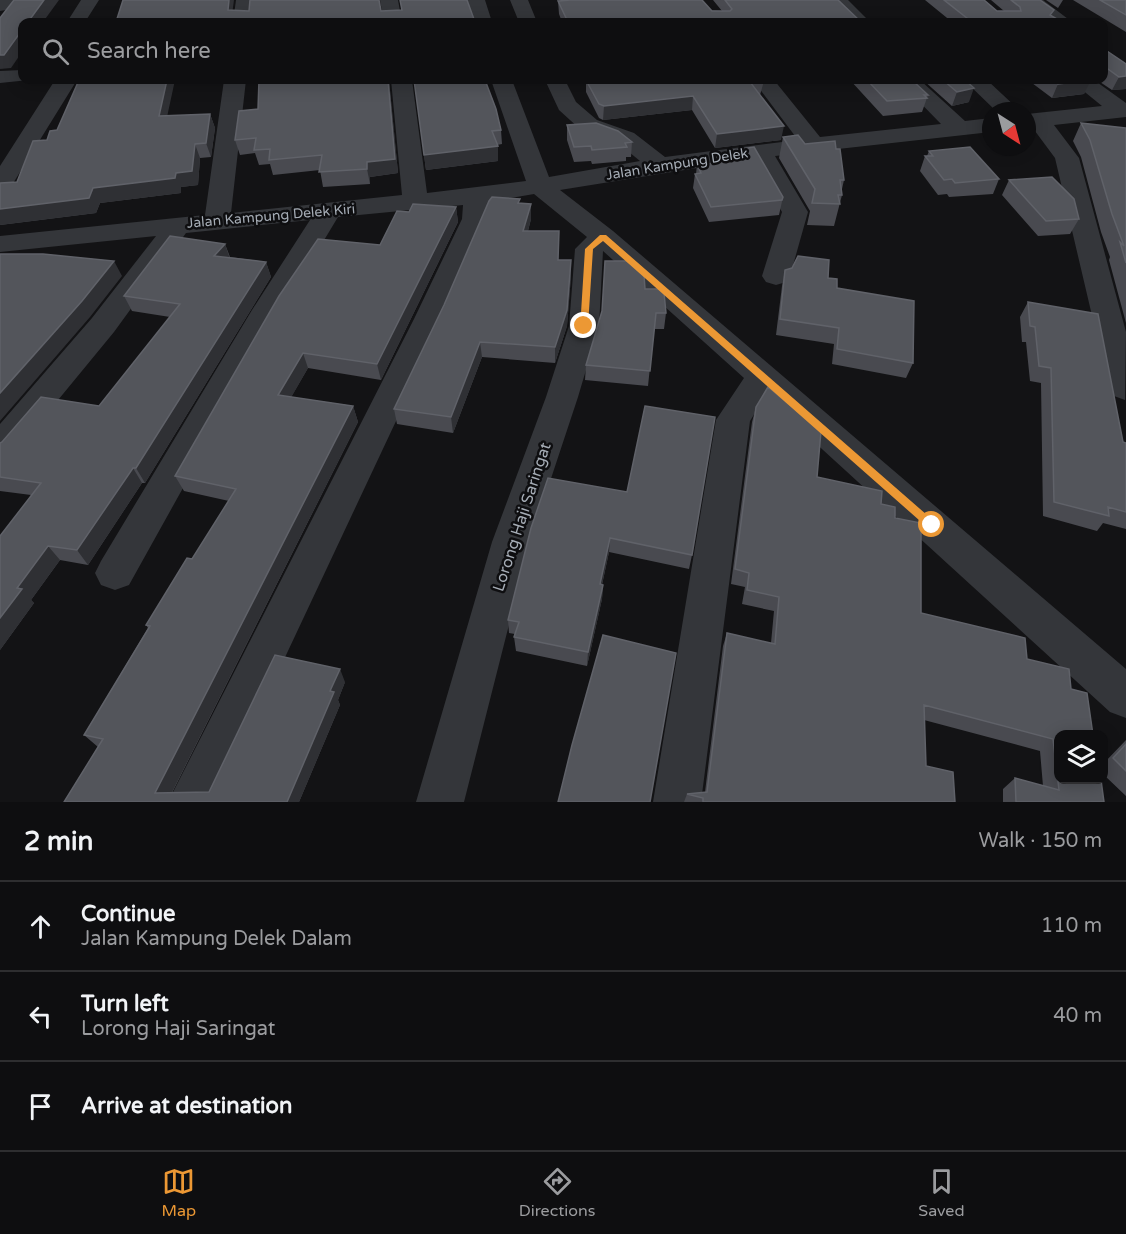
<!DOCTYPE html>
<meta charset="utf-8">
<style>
:root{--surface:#0e0e10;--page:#171719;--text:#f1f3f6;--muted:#9b9c9f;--line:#2e2e30;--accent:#ec9834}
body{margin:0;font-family:"Varela Round",sans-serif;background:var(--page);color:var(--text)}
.controls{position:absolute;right:18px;bottom:18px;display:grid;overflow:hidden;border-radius:12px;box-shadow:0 3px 15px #0003}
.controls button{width:54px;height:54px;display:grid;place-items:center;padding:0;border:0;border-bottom:2px solid var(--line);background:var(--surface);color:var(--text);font:30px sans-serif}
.compass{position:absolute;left:982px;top:102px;width:54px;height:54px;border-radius:50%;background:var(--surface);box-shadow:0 3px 15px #0003;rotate:144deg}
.stop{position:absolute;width:18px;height:18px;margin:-14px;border:4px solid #ec9834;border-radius:50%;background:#fff}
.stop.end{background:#ec9834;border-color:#fff;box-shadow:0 2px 6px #0008}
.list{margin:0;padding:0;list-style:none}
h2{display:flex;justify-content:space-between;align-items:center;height:78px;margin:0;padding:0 24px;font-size:26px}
h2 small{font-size:20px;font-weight:400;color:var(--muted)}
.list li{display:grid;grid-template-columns:39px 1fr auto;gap:18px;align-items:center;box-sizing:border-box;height:90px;padding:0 24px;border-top:2px solid var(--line)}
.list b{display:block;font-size:22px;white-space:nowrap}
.list p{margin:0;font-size:20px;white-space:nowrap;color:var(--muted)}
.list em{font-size:20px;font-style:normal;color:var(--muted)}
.icon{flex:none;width:33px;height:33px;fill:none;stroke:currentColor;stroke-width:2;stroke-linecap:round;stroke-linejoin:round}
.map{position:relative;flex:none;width:1126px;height:802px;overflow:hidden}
.search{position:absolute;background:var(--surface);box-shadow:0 3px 15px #0003;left:18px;right:18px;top:18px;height:66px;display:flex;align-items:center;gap:15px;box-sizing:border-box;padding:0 21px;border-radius:12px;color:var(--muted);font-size:22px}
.sheet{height:348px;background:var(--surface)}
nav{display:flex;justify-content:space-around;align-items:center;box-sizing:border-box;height:84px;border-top:2px solid var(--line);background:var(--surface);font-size:16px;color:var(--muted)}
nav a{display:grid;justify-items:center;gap:3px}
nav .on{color:var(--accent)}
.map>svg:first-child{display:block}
</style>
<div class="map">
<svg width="1126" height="802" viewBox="0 0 1126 802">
<rect width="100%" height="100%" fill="#131315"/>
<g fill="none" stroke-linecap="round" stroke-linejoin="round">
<!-- minor -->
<path fill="#34363a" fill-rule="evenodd" d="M0,0H19L6,10L0,11Z
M81,0H99L85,22H67Z
M236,0H254L251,22H233Z
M380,0H398L402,22H384Z
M467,0H485L492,22H474Z
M510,0H528L537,22H519Z
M829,0H848L870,22H851Z
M1022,0H1043L1072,22H1051Z
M22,70V80H29L0,83V71Z
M55,80H77L12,185L9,190L0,192V166Z
M224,80H246L231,213L402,195L391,80H412L427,193L526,181L491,80H512L549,177L640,161L618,143L581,130L559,110L545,80H565L576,102L597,120L634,133L665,157L798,140L753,80H774L820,137L941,124L898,80H920L965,121L991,118V132L775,156L808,212L790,276L786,282L776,285L766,282L762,276L782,212L753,159L560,190L613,231L1126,669V718L1110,712L765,397L750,421L701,802H653L716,420L744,378L603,251L599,326L578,397L530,542L464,802H416L492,542L546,397L569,326L575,249L587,237L534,194L489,202L488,219L444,319L217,802H168L414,319L462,219L463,205L338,217L282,310L129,585L115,590L101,585L95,573L101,561L252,310L310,220L186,233L114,332L12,456L0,460V424L92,318L156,236L0,252V236L205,215Z
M964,80H987L1020,111H996Z
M1070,80H1094L1126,103V117L1054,125L1079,158L1126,332L1125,400L1114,396L1109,388L1055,158L1032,127L1027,128V114L1102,106Z"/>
</g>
<!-- wall -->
<path fill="#494a50" d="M713,0H838L861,22H562L559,14L558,1L722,11Z
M925,0H984L997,11H1004L991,0H1040L1051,16L1062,22H952Z
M1046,0H1063L1058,8Z
M1073,0H1126V32Z
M1104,49L1126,64V89L1112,90L1097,80H1104Z
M259,80H389L398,173L370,177V184L323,187L320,170L273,175L270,164L259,165L255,153L240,155L235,140L258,109Z
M412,80H485L501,130L502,144L497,145L498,161L426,170L414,80Z
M586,80H763L764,81L760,95L781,140L715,148L692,110L603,120L599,118L586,92Z
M850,80H912L928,95L922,112L883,116Z
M923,80H965L969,102L952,106Z
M1028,80H1090L1084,94L1052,98Z
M210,114L215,128L211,157L200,158L198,185L181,187V193L100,203L96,213L0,225V183L17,182L47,140L57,130L167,116Z
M1081,123L1126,128V323L1109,260L1110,257L1101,232L1081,157L1073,141Z
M567,125L632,142L631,157H626V161L592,164L591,161L574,162L567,140Z
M783,137L805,144L836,149L844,180L842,189V195L834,226L807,225L810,211L779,158Z
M728,151L783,197L779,215L709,222L693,188L695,174H696L697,165L727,162Z
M929,151L999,179L993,194L949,197L947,194L938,195L920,171L925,156H927Z
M1009,180L1079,219L1070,234L1038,236L1002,195Z
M520,203L531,219L528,231L558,260L571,276L567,326L555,363L482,357L453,433L397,424L394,409Z
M456,207L458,222L381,380L308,368L291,397L353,406L358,422L172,793L209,792L345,682L338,700L340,705L299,802H64L98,747L84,735L148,628L146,625L192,559L229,501L184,491L175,476L409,212Z
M225,244L230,257L266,262L271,277L145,483H142L88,565L60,560L31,600L34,603L0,650L31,495L0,491V443L99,406L170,317L132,311L124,296Z
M785,270L828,278L837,288L913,363L906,378L832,364L834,344L776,335L782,286Z
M645,289L666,313L664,329H654L648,386L585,380L586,365Z
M1028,302L1123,442L1126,443V529L1103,523L1097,531L1043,516L1041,383L1030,381L1026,342H1022L1020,317Z
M756,407L817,477L881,504L895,518L921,613L1027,659L1059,735L1104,802H1003V789L1015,778L1043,786L1040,751L924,720L703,802H684L687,794L705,792L723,646L727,633L771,643L774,611L742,604L745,587L731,584L752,422Z
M548,478L692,555L689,569L609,552L602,585H603L602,599L587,666L516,651L514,637L515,634L509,633L508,620Z
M1126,740V796L1104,775V763Z"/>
<!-- shaded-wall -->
<path fill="#2f3034" d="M44,0H59L43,22H28Z
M229,0H234L231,22L228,10Z
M22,30V52L11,68L0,69V55Z
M1126,76V89L1112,90L1119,77Z
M167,80H175L164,131L159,116Z
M388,80H389L398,173L370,177V184L367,169V162Z
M1091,80L1084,94L1052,98L1058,84Z
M974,88L969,102L952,106L957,92Z
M693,96L692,110L603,120L604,106Z
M210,114L215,128L211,157L206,143Z
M784,126L781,140L715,148L717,134Z
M195,144L200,158L198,185L181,187V193L100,203L96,213L0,225V209L93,188L176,173Z
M498,146V161L426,170L424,155Z
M531,204V219L524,246L523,231Z
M456,207L458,222L381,380L377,364Z
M225,244L230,259L214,256Z
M571,260V276L567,326L555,363V347Z
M114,261L122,276L90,317L0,421V393Z
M266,262L271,277L145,483L136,468Z
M480,342L482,357L453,433L451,417Z
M303,353L308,368L284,410L278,395Z
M353,406L358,422L167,802L155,793Z
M133,468L142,483L88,565L77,550Z
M610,538L609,552L599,598L600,584Z
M48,546L60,560L31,600L34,603L0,650V618L17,588Z
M603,585L602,599L587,666L588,652Z
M340,669L345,682L338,700L340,705L299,802H287L330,691Z"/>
<!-- building -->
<path fill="#53555b" stroke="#606269" stroke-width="1.5" d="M14,0H44L28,22H22V30L4,55H0V18Z
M123,0H229L228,10L249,11L250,0H379L381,11L402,10L400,0H467L475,22H116Z
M571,0H702L712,11H730L732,9L725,0H838L861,22H568L558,1Z
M944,0H984L997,11H1021L1020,7L1011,0H1040L1054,10L1050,15L1062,22H972Z
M1100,0H1126V15Z
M1104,49L1126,64V76L1119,77L1104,66Z
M79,80H167L159,116L210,114L206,143L195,144L192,171L176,173L175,178L93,188L89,198L0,209V183L17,182L33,141L47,140L50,131L57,130Z
M259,80H388L395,159L367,162V169L319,172L322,155L269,160L270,149L254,150L256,138L235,140L239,111L258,109Z
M414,80H485L496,109L501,130L492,131L498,146L424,155Z
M586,80H763L764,81L750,82L784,126L717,134L693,96L604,106L599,104Z
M867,80H912L928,95H924L927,98L887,101Z
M943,80H965L974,88L957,92Z
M1052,80H1091L1058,84Z
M596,123L618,131L632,142L625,143L627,147L592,150L591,146L574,147L567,125Z
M1081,123L1126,128V263L1120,242L1124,246L1112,214L1090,140Z
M798,135L805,144L835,141L836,149H840L844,180H840L842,195H838L840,204L812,203L815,189L783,137Z
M754,147L783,197L782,200L711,207L695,174L701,173L697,165L735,161L728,151Z
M970,147L999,179L955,183L952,179L944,180L925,156H933L929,151Z
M1052,177L1074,199L1079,219L1046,221L1009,180Z
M492,197L520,199L518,203L531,204L523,231H559L558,260H571L567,310L555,347L480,342L451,417L394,409L444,305L489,201Z
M413,204L456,207L377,364L303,353L278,395L353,406L155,793L209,792L275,655L340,669L330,691L334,692L287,802H64L103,739L84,735L150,626L146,625L187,558L192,559L236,489L175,476L279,296L318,239L380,245L397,211L409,212Z
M170,236L225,244L214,256L266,262L136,468H133L77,550L48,546L17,588L22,589L0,618V536L41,483L0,477V443L2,442L41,397L99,406L180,304L124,296Z
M0,254H43L114,261L82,301L0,393Z
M798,256L829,260L828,278L837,279V288L914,301L913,363L837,349L839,328L780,319L785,270L792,268Z
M605,261H627L644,275L645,289H660L664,293L666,313H656L650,371L586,365L602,311Z
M1028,302L1098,314L1123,442L1126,443V512L1108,507L1109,516L1054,502L1051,368L1039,366L1035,327L1030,326Z
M768,387L821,431L817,477L882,491L881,504L895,507V518L921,523V613L1025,638L1027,659L1069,669L1071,689L1087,693L1093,735H1059V780H1101L1104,802H1016L1015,778L1059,790L1053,739L924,705L926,766L953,772L955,802H703V798L687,794L707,792L727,633L775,644L779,597L747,590L749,573L735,569L756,407Z
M645,406L715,417L692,555L610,538L600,584L603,585L588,652L514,637L519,622L508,620L531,528L548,478L627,492Z
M603,635L676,653L650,802H558L572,745Z
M1126,744V771L1113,758Z"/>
<!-- route -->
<path fill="#ec9834" d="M600,235H606L935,522V528H928L603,241L593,249L588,326L580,329L585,249Z"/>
<g text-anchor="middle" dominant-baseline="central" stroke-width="5" stroke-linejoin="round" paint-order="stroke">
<!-- far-street labels -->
<g font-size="14" fill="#a5acb5" stroke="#0e0e10">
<text transform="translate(677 164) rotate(-9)">Jalan Kampung Delek</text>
<text transform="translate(271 216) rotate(-5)">Jalan Kampung Delek Kiri</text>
</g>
<!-- street labels -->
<g font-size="16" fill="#a5acb5" stroke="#0e0e10">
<text transform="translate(522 517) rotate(-72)">Lorong Haji Saringat</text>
</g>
</g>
</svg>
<div class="controls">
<button><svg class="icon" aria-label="layers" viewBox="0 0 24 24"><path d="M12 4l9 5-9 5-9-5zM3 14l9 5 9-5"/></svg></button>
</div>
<svg class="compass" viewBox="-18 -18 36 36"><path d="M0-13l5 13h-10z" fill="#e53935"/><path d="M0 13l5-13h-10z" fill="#9b9c9f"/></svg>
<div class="stop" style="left:932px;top:525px"></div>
<div class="stop end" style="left:584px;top:326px"></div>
<div class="search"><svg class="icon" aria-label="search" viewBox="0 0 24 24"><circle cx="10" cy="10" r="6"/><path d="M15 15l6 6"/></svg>Search here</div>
</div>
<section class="sheet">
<h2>2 min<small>Walk · 150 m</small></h2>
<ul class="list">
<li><svg class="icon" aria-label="ahead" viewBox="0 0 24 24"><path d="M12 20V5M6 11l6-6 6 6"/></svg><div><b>Continue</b><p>Jalan Kampung Delek Dalam</p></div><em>110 m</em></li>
<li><svg class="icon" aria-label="left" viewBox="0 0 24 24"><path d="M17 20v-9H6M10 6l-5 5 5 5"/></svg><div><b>Turn left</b><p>Lorong Haji Saringat</p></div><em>40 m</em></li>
<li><svg class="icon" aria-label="arrive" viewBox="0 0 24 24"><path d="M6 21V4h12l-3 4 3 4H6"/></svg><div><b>Arrive at destination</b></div></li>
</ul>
</section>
<nav>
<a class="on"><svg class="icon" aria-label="map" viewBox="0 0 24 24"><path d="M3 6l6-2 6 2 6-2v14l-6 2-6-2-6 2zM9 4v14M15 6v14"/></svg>Map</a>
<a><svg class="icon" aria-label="directions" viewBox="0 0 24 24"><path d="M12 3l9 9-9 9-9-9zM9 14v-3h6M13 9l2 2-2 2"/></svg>Directions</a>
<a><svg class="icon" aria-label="saved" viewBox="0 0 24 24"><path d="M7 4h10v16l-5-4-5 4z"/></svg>Saved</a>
</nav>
